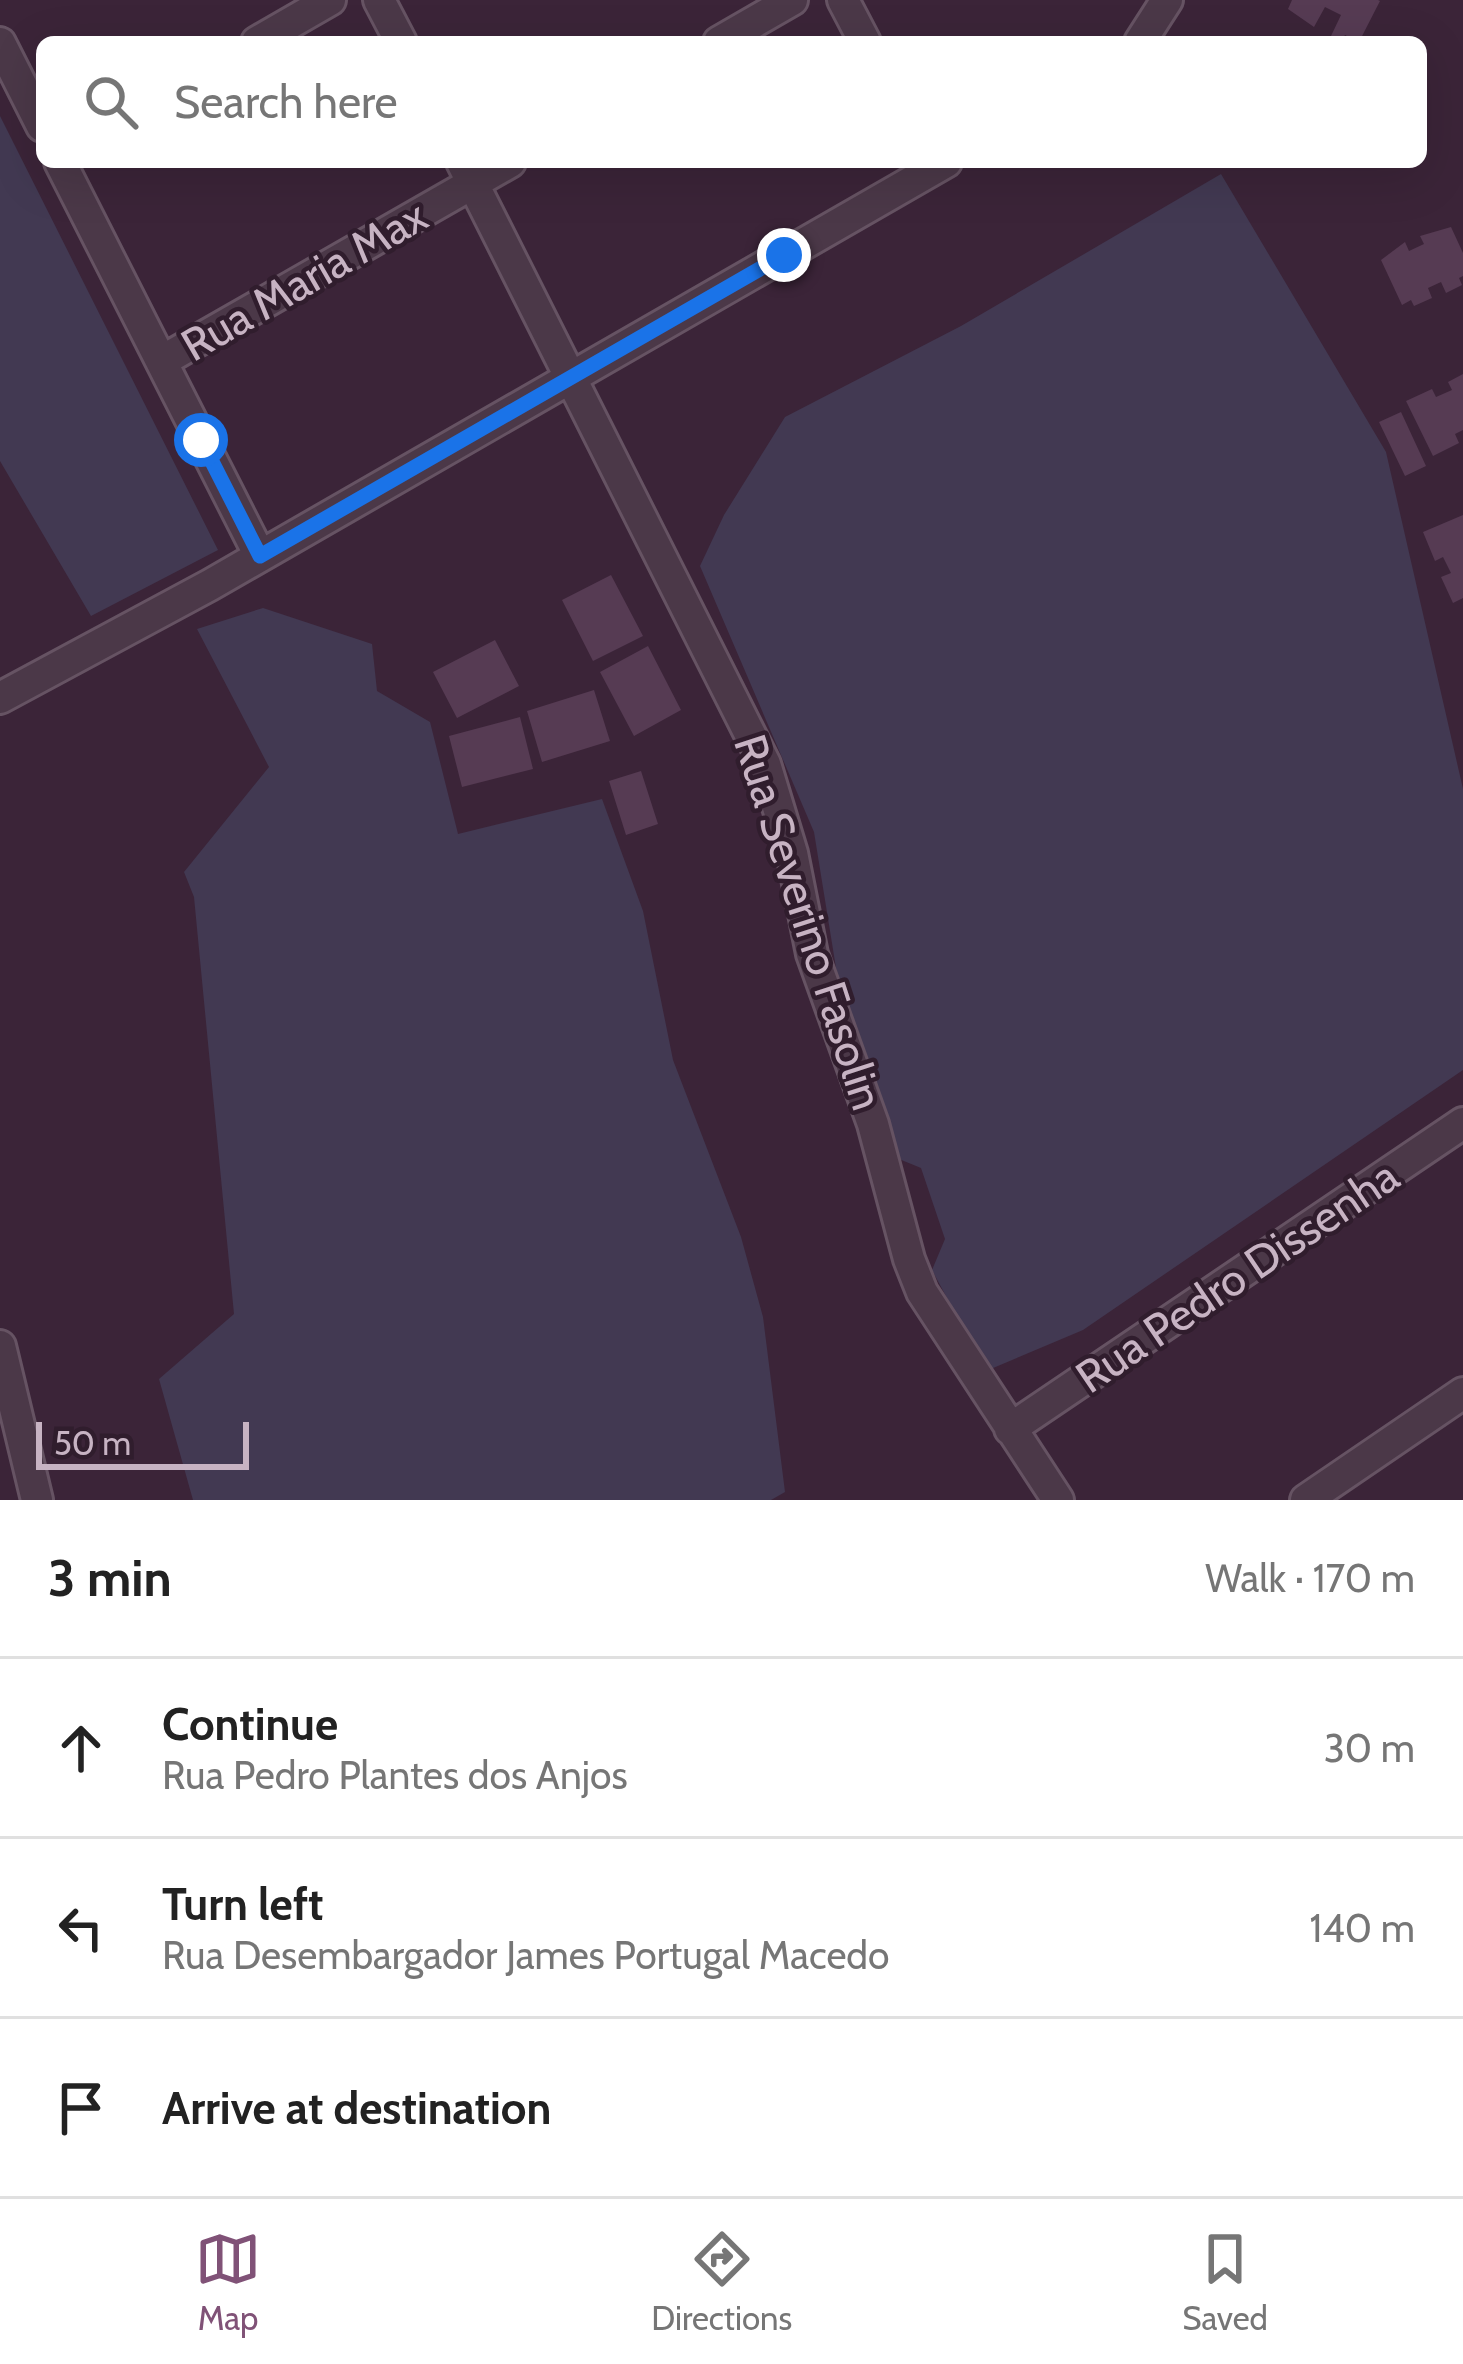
<!DOCTYPE html>
<meta charset="utf-8">
<style>
:root{--surface:#fff;--page:#f6f6f6;--text:#222;--muted:#767676;--line:#e0e0e0;--accent:#805277}
body{margin:0;font-family:Cabin,sans-serif;background:var(--page);color:var(--text)}
.scale{position:absolute;left:36px;bottom:30px;width:213px;box-sizing:border-box;padding-left:12px;border:6px solid #c7b3c3;border-top:0;font-size:33px;line-height:42px;white-space:nowrap;color:#c7b3c3;-webkit-text-stroke:9px #301d2d;paint-order:stroke}
.stop{position:absolute;width:36px;height:36px;margin:-27px;border:9px solid #1a73e8;border-radius:50%;background:#fff}
.stop.end{background:#1a73e8;border-color:#fff;box-shadow:0 3px 12px #0008}
.list{margin:0;padding:0;list-style:none}
h2{display:flex;justify-content:space-between;align-items:center;height:156px;margin:0;padding:0 48px;font-size:51px}
h2 small{font-size:39px;font-weight:400;color:var(--muted)}
.list li{display:grid;grid-template-columns:78px 1fr auto;gap:36px;align-items:center;box-sizing:border-box;height:180px;padding:0 48px;border-top:3px solid var(--line)}
.list b{display:block;font-size:45px;white-space:nowrap}
.list p{margin:0;font-size:39px;white-space:nowrap;color:var(--muted)}
.list em{font-size:39px;font-style:normal;color:var(--muted)}
.icon{flex:none;width:66px;height:66px;fill:none;stroke:currentColor;stroke-width:2;stroke-linecap:round;stroke-linejoin:round}
.map{position:relative;flex:none;width:1463px;height:1500px;overflow:hidden}
.search{position:absolute;background:var(--surface);box-shadow:0 12px 48px #0002;left:36px;right:36px;top:36px;height:132px;display:flex;align-items:center;gap:30px;box-sizing:border-box;padding:0 42px;border-radius:18px;color:var(--muted);font-size:45px}
.sheet{height:696px;background:var(--surface)}
nav{display:flex;justify-content:space-around;align-items:center;box-sizing:border-box;height:168px;border-top:3px solid var(--line);background:var(--surface);font-size:33px;color:var(--muted)}
nav a{display:grid;justify-items:center;gap:6px}
nav .on{color:var(--accent)}
.map>svg:first-child{display:block}
</style>
<div class="map">
<svg width="1463" height="1500" viewBox="0 0 1463 1500">
<rect width="100%" height="100%" fill="#3b2438"/>
<!-- green -->
<path fill="#423952" d="M0,116L218,550L91,616L0,461Z
M1221,174L1386,452L1463,789V1070L1083,1330L986,1371L932,1270L945,1239L921,1168L899,1159L842,1005L814,832L700,566L724,515L785,417L961,326Z
M263,608L372,644L377,691L430,722L458,834L602,799L643,911L673,1060L741,1237L763,1317L785,1492L771,1500H193L159,1379L234,1314L194,897L184,872L269,767L197,629Z"/>
<!-- building -->
<path fill="#563b53" d="M1292,0H1378L1380,1L1359,42L1345,35L1341,41L1331,36L1341,15L1325,7L1314,27L1288,9Z
M1451,227L1463,253V276L1459,278L1462,285L1446,293L1441,282L1428,288L1432,298L1414,306L1411,300L1402,305L1381,260L1405,242L1409,251L1424,244L1420,236Z
M1463,374V430L1455,434L1459,443L1433,456L1406,401L1432,389L1436,397L1452,390L1448,382Z
M1401,412L1426,466L1405,476L1379,422Z
M1463,515V598L1453,603L1441,577L1451,573L1443,557L1435,561L1423,532Z
M611,575L643,636L593,661L562,600Z
M495,640L519,686L457,718L433,672Z
M648,646L681,710L634,736L600,672Z
M594,690L610,741L542,762L527,711Z
M520,717L533,769L462,787L449,736Z
M641,771L658,824L626,835L609,781Z"/>
<g fill="none" stroke-linecap="round" stroke-linejoin="round">
<!-- minor casing -->
<g stroke="#665363" stroke-width="36">
<path id="minor" d="M379,0L401,42
M843,0L865,42
M257,42L330,0
M719,42L792,0
M1140,42L1167,0
M0,43L42,126
M60,162L260,556
M462,162L765,764L792,853L812,954L873,1124L909,1259L922,1292L1058,1500
M162,361L510,162
M0,698L210,585L946,162
M0,1346L37,1500
M1010,1429L1463,1123
M1306,1500L1463,1393"/>
</g>
<!-- minor -->
<use href="#minor" stroke="#4b3848" stroke-width="30"/>
</g>
<g fill="none" stroke-linecap="round" stroke-linejoin="round">
<!-- route -->
<path stroke="#1a73e8" stroke-width="15" d="M201,440L260,556L784,255"/>
</g>
<g text-anchor="middle" dominant-baseline="central" stroke-width="9" stroke-linejoin="round" paint-order="stroke">
<!-- street labels -->
<g font-size="45" fill="#c7b3c3" stroke="#301d2d">
<text transform="translate(304 280) rotate(-30)">Rua Maria Max</text>
<text transform="translate(809 922) rotate(72)">Rua Severino Fasolin</text>
<text transform="translate(1237 1276) rotate(-34)">Rua Pedro Dissenha</text>
</g>
</g>
</svg>
<div class="scale">50 m</div>
<div class="stop" style="left:201px;top:440px"></div>
<div class="stop end" style="left:784px;top:255px"></div>
<div class="search"><svg class="icon" aria-label="search" viewBox="0 0 24 24"><circle cx="10" cy="10" r="6"/><path d="M15 15l6 6"/></svg>Search here</div>
</div>
<section class="sheet">
<h2>3 min<small>Walk · 170 m</small></h2>
<ul class="list">
<li><svg class="icon" aria-label="ahead" viewBox="0 0 24 24"><path d="M12 20V5M6 11l6-6 6 6"/></svg><div><b>Continue</b><p>Rua Pedro Plantes dos Anjos</p></div><em>30 m</em></li>
<li><svg class="icon" aria-label="left" viewBox="0 0 24 24"><path d="M17 20v-9H6M10 6l-5 5 5 5"/></svg><div><b>Turn left</b><p>Rua Desembargador James Portugal Macedo</p></div><em>140 m</em></li>
<li><svg class="icon" aria-label="arrive" viewBox="0 0 24 24"><path d="M6 21V4h12l-3 4 3 4H6"/></svg><div><b>Arrive at destination</b></div></li>
</ul>
</section>
<nav>
<a class="on"><svg class="icon" aria-label="map" viewBox="0 0 24 24"><path d="M3 6l6-2 6 2 6-2v14l-6 2-6-2-6 2zM9 4v14M15 6v14"/></svg>Map</a>
<a><svg class="icon" aria-label="directions" viewBox="0 0 24 24"><path d="M12 3l9 9-9 9-9-9zM9 14v-3h6M13 9l2 2-2 2"/></svg>Directions</a>
<a><svg class="icon" aria-label="saved" viewBox="0 0 24 24"><path d="M7 4h10v16l-5-4-5 4z"/></svg>Saved</a>
</nav>
